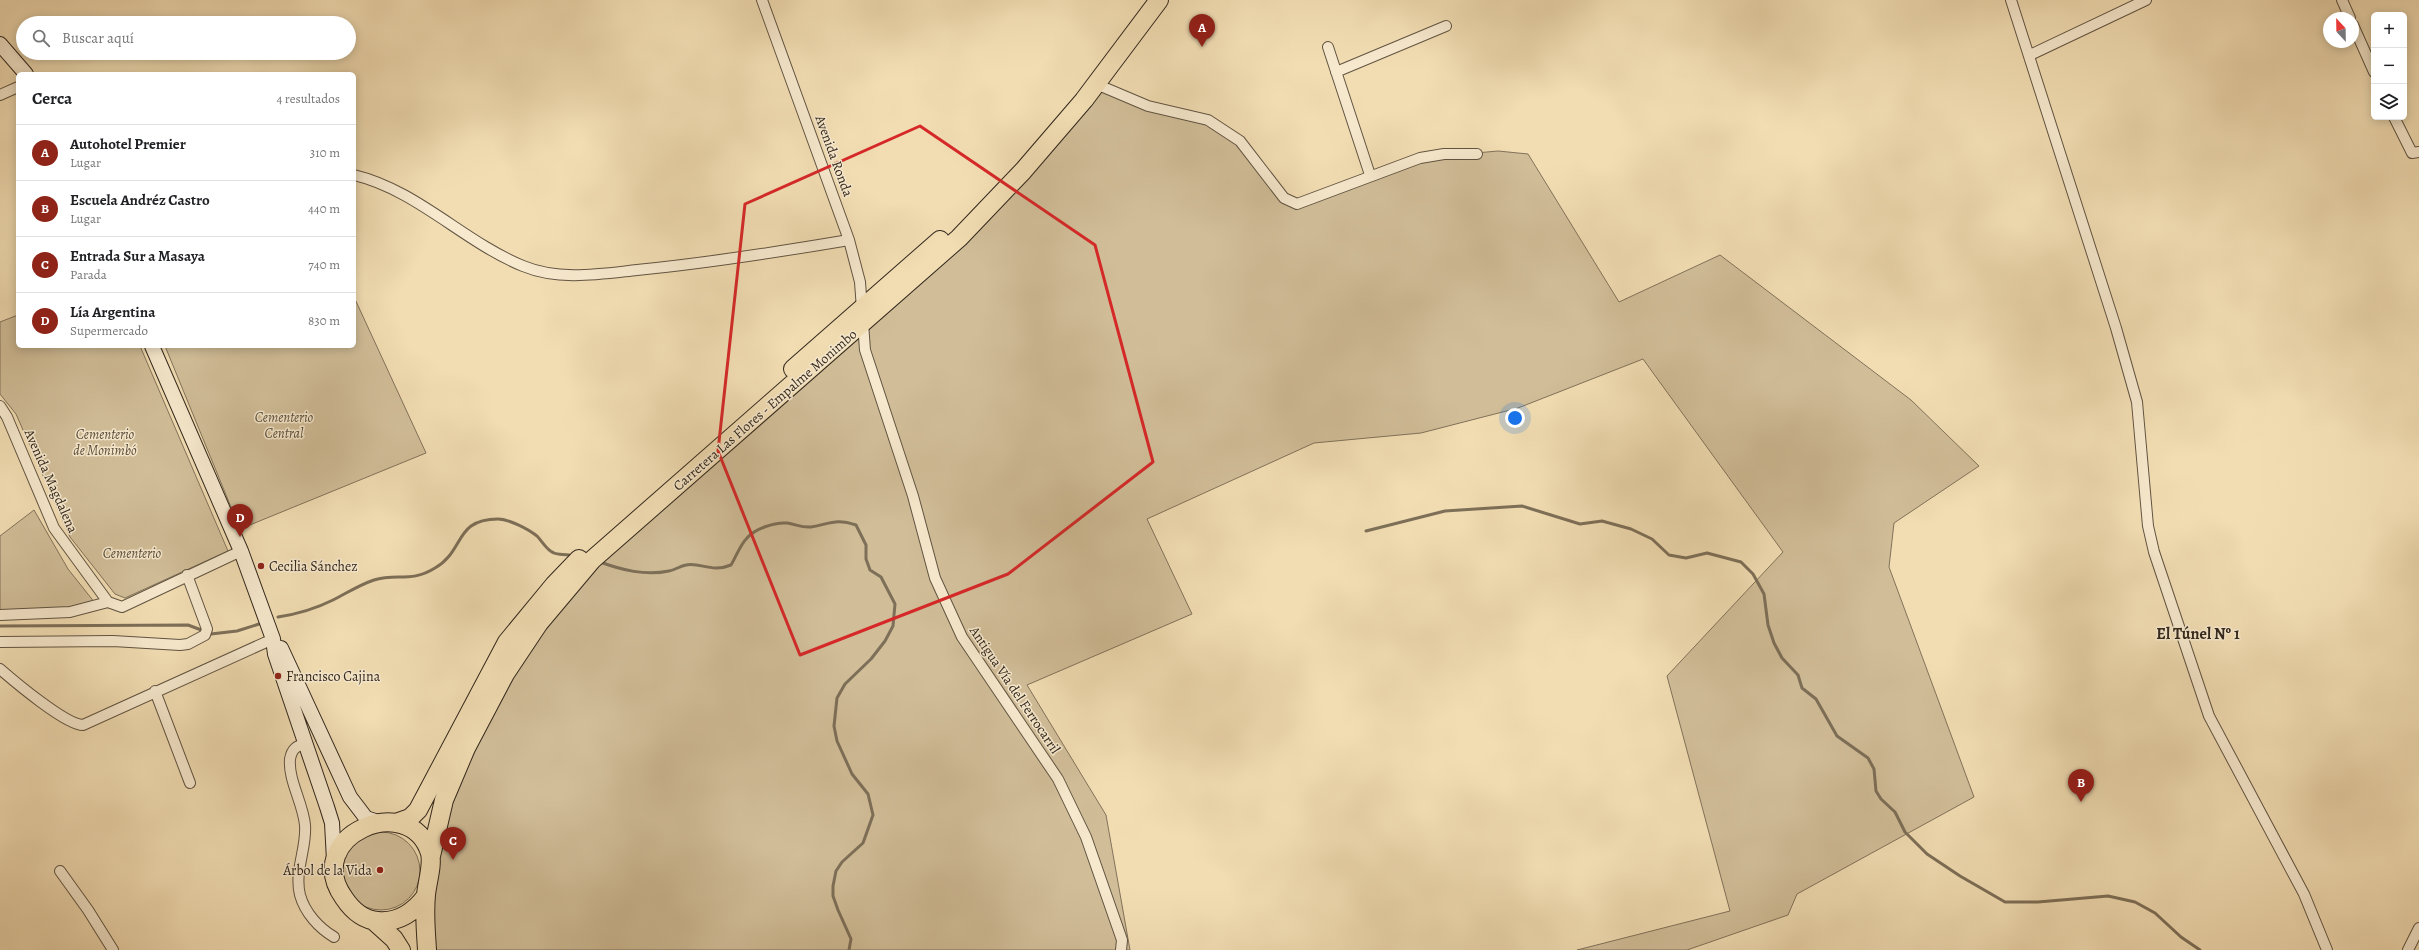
<!DOCTYPE html>
<html lang="es">
<meta charset="utf-8">
<style>
:root{--surface:#fff;--page:#f6f6f6;--text:#202124;--muted:#757577;--line:#e0e0e0;--accent:#8f2418}
body{margin:0;font-family:Alegreya,serif;background:var(--page);color:var(--text)}
.controls{position:absolute;right:12px;top:12px;display:grid;overflow:hidden;border-radius:6px;box-shadow:0 2px 10px #0003}
.controls button{width:36px;height:36px;display:grid;place-items:center;padding:0;border:0;border-bottom:1px solid var(--line);background:var(--surface);color:var(--text);font:20px sans-serif}
.compass{position:absolute;left:2323px;top:12px;width:36px;height:36px;border-radius:50%;background:var(--surface);box-shadow:0 2px 10px #0003;rotate:338deg}
.you{position:absolute;left:1515px;top:418px;width:14px;height:14px;margin:-10px;border:3px solid #fff;border-radius:50%;background:#1a73e8;box-shadow:0 0 0 6px #1a73e833}
.badge{display:grid;place-items:center;width:26px;height:26px;border-radius:50%;background:var(--accent);color:#fff;font-size:13px;font-weight:700}
.pin{position:absolute;translate:-50% -33px;filter:drop-shadow(0 1px 2px #0008)}
.pin::after{content:'';position:absolute;top:21px;width:14px;height:12px;background:inherit;clip-path:polygon(0 0,100% 0,50% 100%)}
.list{margin:0;padding:0;list-style:none}
h2{display:flex;justify-content:space-between;align-items:center;height:52px;margin:0;padding:0 16px;font-size:17px}
h2 small{font-size:13px;font-weight:400;color:var(--muted)}
.list li{display:grid;grid-template-columns:26px 1fr auto;gap:12px;align-items:center;box-sizing:border-box;height:56px;padding:0 16px;border-top:1px solid var(--line)}
.list b{display:block;font-size:15px;white-space:nowrap}
.list p{margin:0;font-size:13px;white-space:nowrap;color:var(--muted)}
.list em{font-size:13px;font-style:normal;color:var(--muted)}
.icon{flex:none;width:22px;height:22px;fill:none;stroke:currentColor;stroke-width:2;stroke-linecap:round;stroke-linejoin:round}
.map{position:relative;flex:none;width:2419px;height:950px;overflow:hidden}
.search{position:absolute;background:var(--surface);box-shadow:0 2px 10px #0003;left:16px;top:16px;width:340px;height:44px;display:flex;align-items:center;gap:10px;box-sizing:border-box;padding:0 14px;border-radius:22px;color:var(--muted);font-size:15px}
.panel{position:absolute;background:var(--surface);box-shadow:0 2px 10px #0003;left:16px;top:72px;width:340px;height:276px;border-radius:6px}
.map>svg:first-child{display:block}
</style>
<div class="map">
<svg width="2419" height="950" viewBox="0 0 2419 950">
<rect width="100%" height="100%" fill="#f2ddb3"/>
<filter id="stains"><feTurbulence type="fractalNoise" baseFrequency=".005" numOctaves="4"/><feColorMatrix values="0 0 0 0 .2 0 0 0 0 .09 0 0 0 0 .02 0 0 0 .5 -.17"/></filter>
<radialGradient id="worn" r=".72"><stop offset=".6" stop-color="#630" stop-opacity="0"/><stop offset="1" stop-color="#630" stop-opacity=".3"/></radialGradient>
<!-- green -->
<path fill="#d1be99" stroke="#81725a" d="M1096,84L1208,120L1240,141L1269,181L1297,203L1420,158L1498,151L1528,154L1619,302L1720,255L1911,400L1979,466L1894,523L1889,567L1974,797L1797,894L1788,915L1687,950H1577L1730,911L1667,676L1783,552L1643,359L1518,408L1421,433L1314,443L1147,519L1192,614L1027,685L1106,815L1130,950H427L431,856L486,708L592,560L912,282Z
M354,297L426,453L240,529L165,346H354Z
M18,315V346H140L228,551L125,598L115,594L70,537L16,414L0,394V322Z
M34,510L68,569L95,603L85,609L0,616V536Z
M342 871a39 39 0 1 1 78 0a39 39 0 1 1-78 0Z"/>
<g fill="none" stroke-linecap="round" stroke-linejoin="round">
<!-- stream -->
<path stroke="#7d6f58" stroke-width="3" d="M1366,531L1445,511L1522,506L1580,524L1602,521L1631,529L1652,539L1669,555L1686,558L1707,553L1741,562L1753,574L1764,594L1768,625L1774,643L1782,658L1798,675L1802,688L1816,699L1837,736L1868,758L1874,769L1876,791L1881,799L1895,812L1905,832L1927,854L1960,876L2005,902H2038L2108,896L2135,902L2155,913L2181,937L2200,950
M600,562C622,570 645,576 669,571C675,570 680,566 686,565C700,562 712,573 731,565C736,557 740,545 747,538C755,529 774,522 787,523C796,524 801,528 811,527C830,524 835,518 856,525L866,545V559L870,570L881,577L895,604L893,626L885,641L871,659L845,684L837,698L834,726L837,741L852,774L868,794L873,815L863,843L842,862L836,871L833,886V896L838,910L851,939L849,950
M278,617C298,614 315,609 333,600C347,593 359,585 374,580C397,573 411,583 435,568C465,551 454,519 498,519C509,519 528,529 537,536C542,541 547,551 554,553C558,555 564,554 569,555
M0,626L188,625L204,631
M211,634L237,631L259,624"/>
<!-- street casing -->
<g stroke="#615442" stroke-width="12">
<path id="street" d="M762,0L849,240L860,282L865,350L913,496L935,578L962,637L1058,779L1086,837L1122,940L1121,950
M2011,0L2116,328L2137,402L2148,526L2154,552L2209,716L2304,894L2327,950
M2342,0L2350,18
M2353,25L2374,72
M1328,47L1370,175
M2030,55L2146,0
M1336,72L1446,26
M1096,84L1148,106L1208,120L1240,141L1284,198L1297,204L1420,158L1444,154H1477
M0,95L18,87
M2394,117L2412,153L2419,152
M354,175C417,190 464,242 523,266C559,281 600,274 637,270C708,263 778,252 849,240
M0,406L7,417L54,528L108,602L122,607L241,551
M0,615L70,612L108,602
M0,642L113,641L180,645L188,644L205,635L207,629L187,575
M0,669C15,682 66,725 83,725L273,639
M155,691L190,783
M306,743C297,746 292,748 290,759C288,780 303,803 305,825C307,848 294,871 300,895C305,913 319,928 334,937
M60,871L88,910L113,950
M2408,950L2419,928"/>
</g>
<!-- secondary casing -->
<g stroke="#31271c" stroke-width="16">
<path id="secondary" d="M0,44L26,74
M152,346L241,551L273,639L275,654L327,807L332,823L334,860
M281,648L350,797L366,818L381,823"/>
</g>
<!-- highway casing -->
<g stroke="#31271c" stroke-width="20">
<path id="highway" d="M793,369L940,240
M396,823L410,818L418,810L507,642L554,585L579,559
M431,856L444,800L466,748L505,674L539,623L592,560L959,238L1023,171L1084,100L1159,0
M426,896C414,912 399,923 378,921C363,920 352,910 344,898C300,836 410,789 430,853C433,865 427,883 426,895C424,914 426,932 427,950
M374,921L394,939L401,950"/>
</g>
<!-- street -->
<use href="#street" stroke="#f7e9ce" stroke-width="10"/>
<!-- secondary -->
<use href="#secondary" stroke="#f7e9ce" stroke-width="14"/>
<!-- highway -->
<use href="#highway" stroke="#f2ddb3" stroke-width="18"/>
</g>
<!-- marked area -->
<path fill="none" stroke="#d62828" stroke-width="3" stroke-linejoin="round" d="M920,126L1095,245L1153,462L1008,574L800,655L718,451L745,204Z"/>
<!-- markers -->
<g fill="#8f2418" stroke="#f7e9ce" stroke-width="1.5">
<circle cx="261" cy="566" r="4"/>
<circle cx="278" cy="676" r="4"/>
<circle cx="380" cy="870" r="4"/>
</g>
<g text-anchor="middle" dominant-baseline="central" stroke-width="3" stroke-linejoin="round" paint-order="stroke">
<!-- street labels -->
<g font-size="14" fill="#31271c" stroke="#f7e9ce">
<text transform="translate(834 156) rotate(70)">Avenida Ronda</text>
<text transform="translate(765 410) rotate(-41)">Carretera Las Flores - Empalme Monimbo</text>
<text transform="translate(51 481) rotate(66)">Avenida Magdalena</text>
<text transform="translate(1015 690) rotate(56)">Antigua Vía del Ferrocarril</text>
</g>
<!-- park labels -->
<g font-size="14" font-style="italic" fill="#594d3b" stroke="#f7e9ce">
<text x="284" y="417">Cementerio<tspan x="284" dy="16">Central</tspan></text>
<text x="105" y="434">Cementerio<tspan x="105" dy="16">de Monimbó</tspan></text>
<text x="132" y="553">Cementerio</text>
</g>
<!-- poi labels -->
<g font-size="14" fill="#31271c" stroke="#f7e9ce" text-anchor="start">
<text x="269" y="566">Cecilia Sánchez</text>
<text x="286" y="676">Francisco Cajina</text>
<text x="372" y="870" text-anchor="end">Árbol de la Vida</text>
</g>
<!-- quarter labels -->
<g font-size="16" font-weight="bold" fill="#31271c" stroke="#f7e9ce">
<text x="2198" y="634">El Túnel Nº 1</text>
</g>
</g>
<rect width="100%" height="100%" filter="url(#stains)"/>
<rect width="100%" height="100%" fill="url(#worn)"/>
</svg>
<div class="controls">
<button>+</button>
<button>−</button>
<button><svg class="icon" aria-label="layers" viewBox="0 0 24 24"><path d="M12 4l9 5-9 5-9-5zM3 14l9 5 9-5"/></svg></button>
</div>
<svg class="compass" viewBox="-18 -18 36 36"><path d="M0-13l5 13h-10z" fill="#e53935"/><path d="M0 13l5-13h-10z" fill="#757577"/></svg>
<div class="you"></div>
<div class="pin badge" style="left:1202px;top:47px">A</div>
<div class="pin badge" style="left:2081px;top:802px">B</div>
<div class="pin badge" style="left:453px;top:860px">C</div>
<div class="pin badge" style="left:240px;top:537px">D</div>
<div class="search"><svg class="icon" aria-label="search" viewBox="0 0 24 24"><circle cx="10" cy="10" r="6"/><path d="M15 15l6 6"/></svg>Buscar aquí</div>
<section class="panel">
<h2>Cerca<small>4 resultados</small></h2>
<ul class="list">
<li><span class="badge">A</span><div><b>Autohotel Premier</b><p>Lugar</p></div><em>310 m</em></li>
<li><span class="badge">B</span><div><b>Escuela Andréz Castro</b><p>Lugar</p></div><em>440 m</em></li>
<li><span class="badge">C</span><div><b>Entrada Sur a Masaya</b><p>Parada</p></div><em>740 m</em></li>
<li><span class="badge">D</span><div><b>Lía Argentina</b><p>Supermercado</p></div><em>830 m</em></li>
</ul>
</section>
</div>
